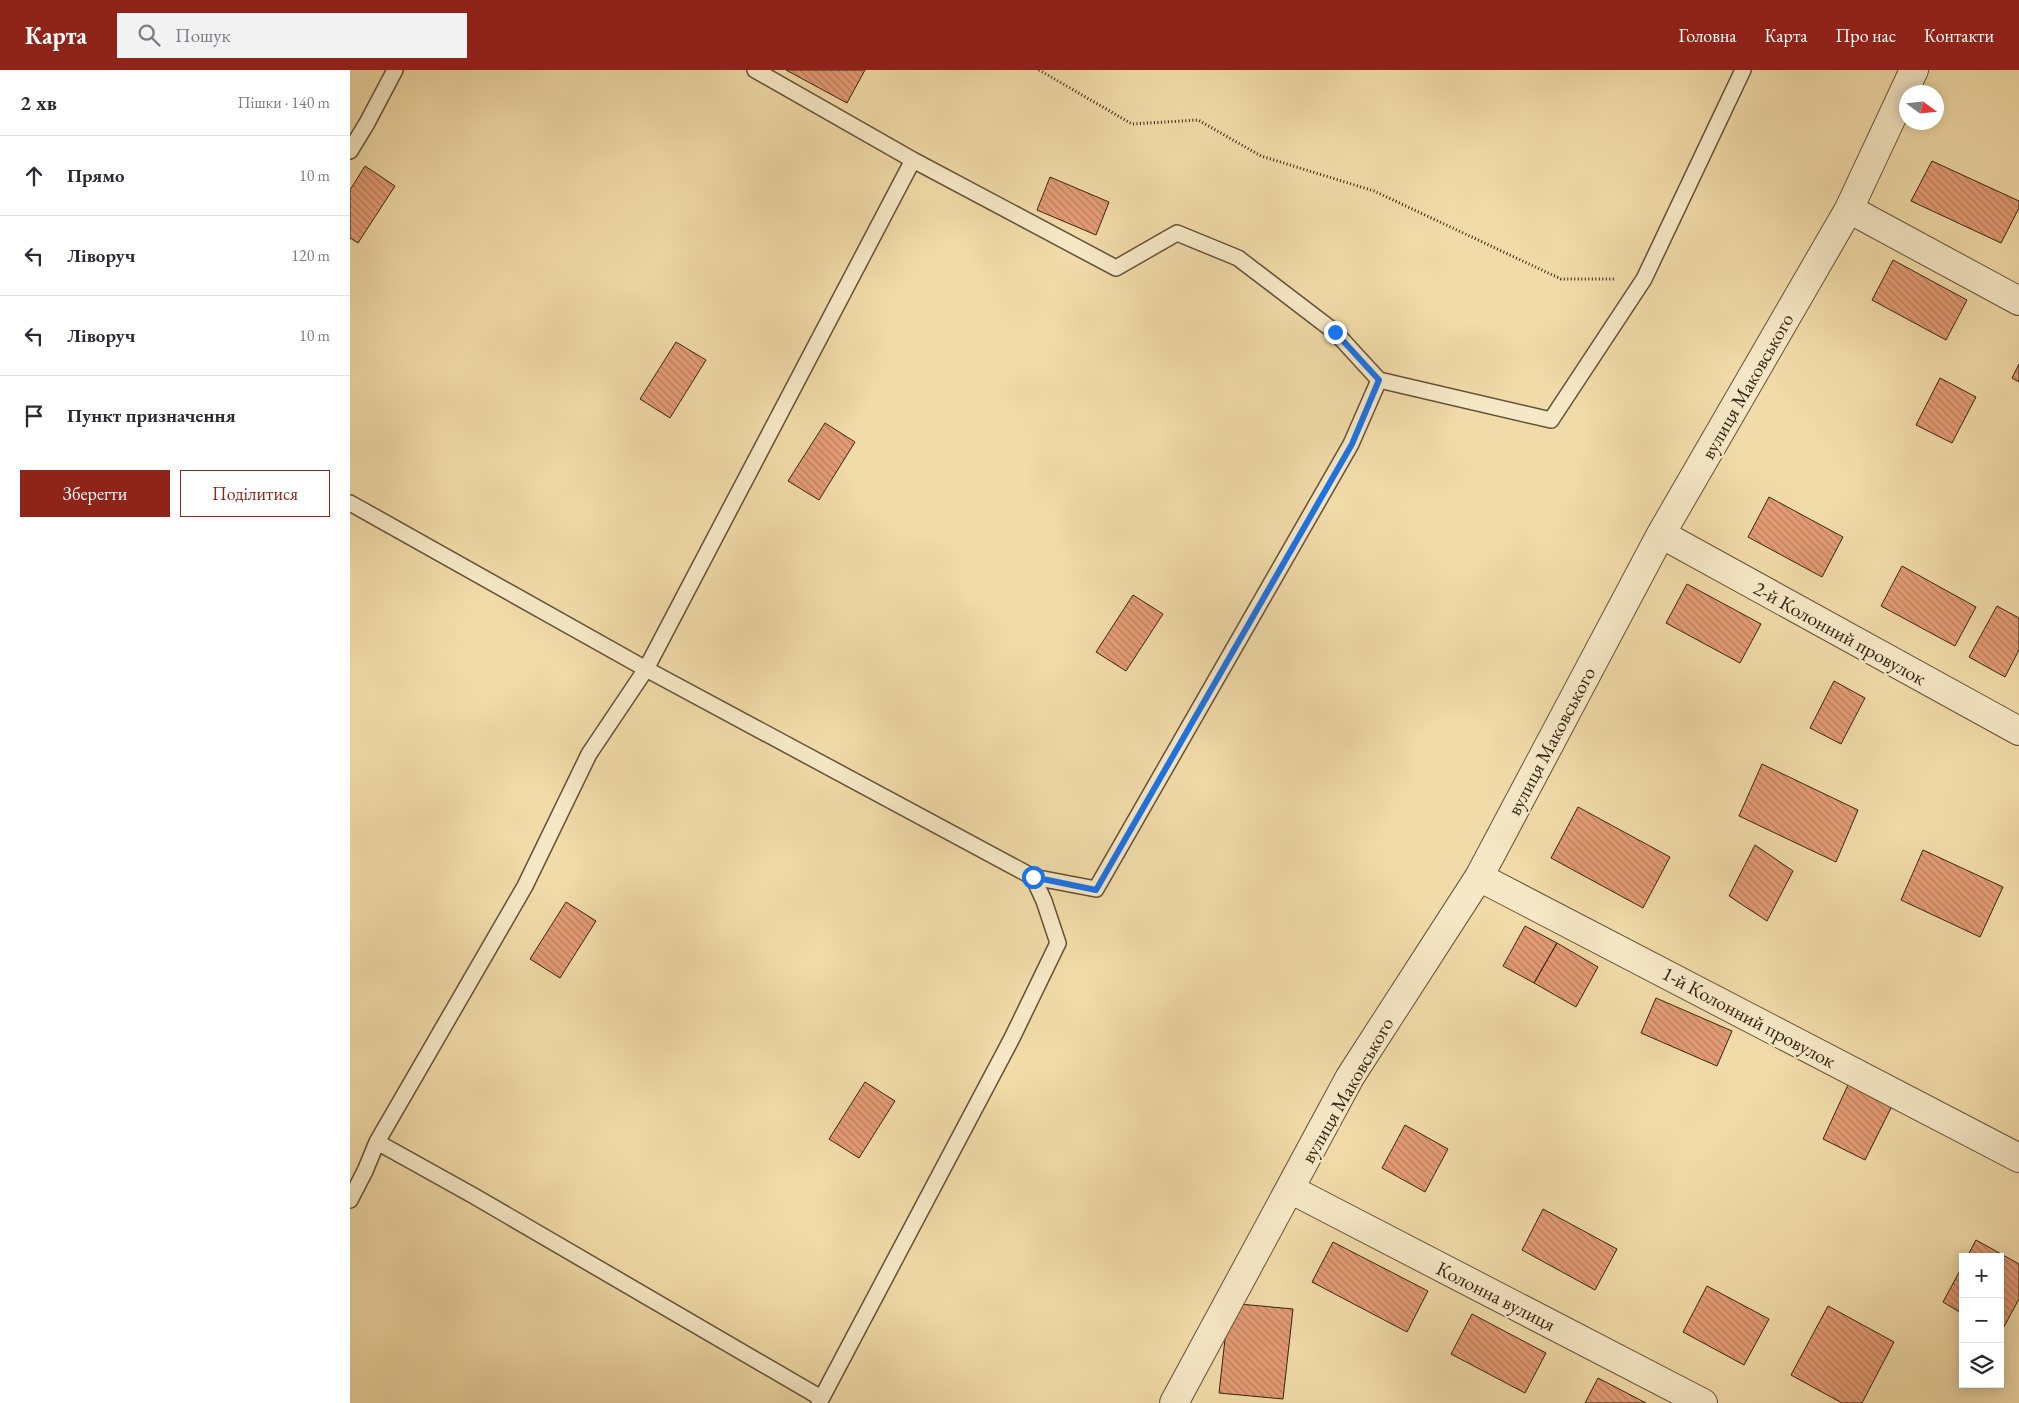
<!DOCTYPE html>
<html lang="uk">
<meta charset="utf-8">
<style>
:root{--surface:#fff;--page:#f2f2f3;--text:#2b2b33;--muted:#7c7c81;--line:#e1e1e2;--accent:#8f2418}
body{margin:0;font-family:"EB Garamond",serif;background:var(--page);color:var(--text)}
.controls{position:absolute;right:15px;bottom:15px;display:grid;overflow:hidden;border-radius:0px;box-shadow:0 2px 12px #0003}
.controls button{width:45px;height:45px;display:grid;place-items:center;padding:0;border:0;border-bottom:1px solid var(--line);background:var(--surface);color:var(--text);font:25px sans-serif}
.compass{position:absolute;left:1549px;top:15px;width:45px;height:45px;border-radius:50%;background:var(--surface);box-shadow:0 2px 12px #0003;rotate:105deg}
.stop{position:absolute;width:15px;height:15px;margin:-11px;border:4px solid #1a73e8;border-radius:50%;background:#fff}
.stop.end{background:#1a73e8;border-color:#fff;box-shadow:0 1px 5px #0008}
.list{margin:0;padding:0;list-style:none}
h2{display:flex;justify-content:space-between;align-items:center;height:65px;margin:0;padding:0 20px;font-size:21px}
h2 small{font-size:16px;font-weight:400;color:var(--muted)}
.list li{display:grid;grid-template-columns:32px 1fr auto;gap:15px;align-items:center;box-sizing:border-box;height:80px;padding:0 20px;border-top:1px solid var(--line)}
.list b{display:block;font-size:19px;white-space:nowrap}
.list em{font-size:16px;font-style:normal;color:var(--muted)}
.actions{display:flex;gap:10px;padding:15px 20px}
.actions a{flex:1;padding:11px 0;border:1px solid var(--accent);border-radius:0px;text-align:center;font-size:18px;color:var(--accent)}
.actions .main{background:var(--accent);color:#fff}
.icon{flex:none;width:28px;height:28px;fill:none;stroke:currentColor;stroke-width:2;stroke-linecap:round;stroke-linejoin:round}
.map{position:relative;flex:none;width:1669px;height:1333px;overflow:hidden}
header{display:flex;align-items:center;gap:30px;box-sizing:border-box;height:70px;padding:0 25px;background:var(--accent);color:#fff}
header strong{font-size:24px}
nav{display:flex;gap:28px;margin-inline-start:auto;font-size:18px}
.search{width:350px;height:45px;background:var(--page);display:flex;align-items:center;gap:12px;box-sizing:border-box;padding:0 18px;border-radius:0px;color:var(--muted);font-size:19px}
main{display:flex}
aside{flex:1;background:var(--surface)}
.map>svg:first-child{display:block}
</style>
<header>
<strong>Карта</strong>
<div class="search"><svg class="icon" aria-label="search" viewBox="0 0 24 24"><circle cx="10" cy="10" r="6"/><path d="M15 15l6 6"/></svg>Пошук</div>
<nav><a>Головна</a><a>Карта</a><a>Про нас</a><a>Контакти</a></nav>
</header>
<main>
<aside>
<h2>2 хв<small>Пішки · 140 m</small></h2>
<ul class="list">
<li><svg class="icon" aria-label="ahead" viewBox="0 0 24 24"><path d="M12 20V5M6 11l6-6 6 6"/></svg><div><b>Прямо</b></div><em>10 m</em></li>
<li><svg class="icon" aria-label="left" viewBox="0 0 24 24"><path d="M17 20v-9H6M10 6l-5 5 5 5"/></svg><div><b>Ліворуч</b></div><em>120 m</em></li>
<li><svg class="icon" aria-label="left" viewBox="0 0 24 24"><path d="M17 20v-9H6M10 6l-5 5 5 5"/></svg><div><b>Ліворуч</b></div><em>10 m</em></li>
<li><svg class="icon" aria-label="arrive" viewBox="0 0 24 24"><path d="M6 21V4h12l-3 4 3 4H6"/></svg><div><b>Пункт призначення</b></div></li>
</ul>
<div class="actions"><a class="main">Зберегти</a><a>Поділитися</a></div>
</aside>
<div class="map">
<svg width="1669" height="1333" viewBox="0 0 1669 1333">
<defs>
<pattern id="building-back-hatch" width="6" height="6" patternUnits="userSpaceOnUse" patternTransform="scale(1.25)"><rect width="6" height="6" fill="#e59c75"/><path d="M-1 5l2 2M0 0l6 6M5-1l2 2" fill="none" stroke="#ba7f5f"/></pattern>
</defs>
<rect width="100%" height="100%" fill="#f1dba8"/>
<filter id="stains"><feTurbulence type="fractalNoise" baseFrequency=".004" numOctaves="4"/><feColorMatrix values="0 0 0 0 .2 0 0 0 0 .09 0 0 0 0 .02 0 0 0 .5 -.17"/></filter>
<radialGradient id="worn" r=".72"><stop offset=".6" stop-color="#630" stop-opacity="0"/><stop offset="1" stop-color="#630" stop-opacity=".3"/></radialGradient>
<!-- building -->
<path fill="url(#building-back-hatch)" stroke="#352313" d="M436,0H515L497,33Z
M1582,91L1669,131V138L1651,173L1561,131Z
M15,96L45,116L8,173L0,168V120Z
M700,107L759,132L746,165L687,140Z
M1543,190L1617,230L1596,270L1522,230Z
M326,272L356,290L320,348L290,329Z
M1669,294V312L1662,308Z
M1590,308L1626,327L1602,373L1566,355Z
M475,353L505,372L469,430L438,411Z
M1419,427L1493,467L1472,507L1398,467Z
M1552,496L1626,537L1605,576L1531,536Z
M1337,514L1411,554L1390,593L1316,553Z
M783,525L813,544L776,601L746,582Z
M1647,536L1669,548V580L1655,607L1619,587Z
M1484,611L1515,628L1491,674L1460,658Z
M1412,694L1508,740L1486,792L1389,746Z
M1228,737L1320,787L1293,838L1201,788Z
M1405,775L1443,801L1417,851L1379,826Z
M1573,780L1653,817L1630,867L1551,830Z
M216,832L246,851L210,908L180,889Z
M1175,856L1207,873L1184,913L1153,896Z
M1207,873L1248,897L1226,937L1184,913Z
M1306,928L1382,961L1367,996L1291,963Z
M1504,1002L1546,1028L1515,1090L1473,1069Z
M515,1012L545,1031L509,1088L479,1069Z
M1055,1055L1098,1079L1075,1122L1032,1098Z
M1193,1139L1267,1179L1245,1220L1172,1180Z
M1626,1170L1669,1194V1229L1650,1264V1187H1617Z
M983,1172L1078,1221L1057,1262L962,1212Z
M1613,1195V1244L1593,1232Z
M1357,1216L1419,1249L1394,1295L1333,1262Z
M879,1233L943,1239L933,1329L869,1323Z
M1478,1236L1544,1272L1512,1333H1492L1441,1305Z
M1122,1244L1196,1283L1175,1323L1101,1284Z
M1248,1308L1296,1333H1235Z"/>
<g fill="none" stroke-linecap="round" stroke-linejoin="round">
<!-- service casing -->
<g stroke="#645138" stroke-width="18">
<path id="service" d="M405,0L563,90L766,198L827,163L888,188L985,262L1029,310L1201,350L1294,209L1393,0
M0,81L17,53L45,0
M0,433L296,599L683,807L746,819L1001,374L1029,310
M27,1072L124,1126L471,1328
M0,1130L15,1101L27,1072L175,816L239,684L296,599L563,90
M469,1333L662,968L708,873L694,831L683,807"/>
</g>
<!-- minor casing -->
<g stroke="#645138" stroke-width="30">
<path id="minor" d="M1499,139L1669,231
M1311,464L1669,661
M1129,807L1669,1088
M940,1119L1353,1333
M824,1333L1000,1007L1129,807L1311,464L1499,139L1564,0"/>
</g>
<!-- path -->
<path stroke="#352313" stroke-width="3" stroke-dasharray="1 2.5" stroke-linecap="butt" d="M689,0L782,54L848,50L911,86L1024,121L1211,209H1266"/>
<!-- service -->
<use href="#service" stroke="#f6e8c6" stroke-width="15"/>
<!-- minor -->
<use href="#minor" stroke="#f6e8c6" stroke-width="28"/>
</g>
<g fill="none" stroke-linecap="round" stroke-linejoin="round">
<!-- route -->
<path stroke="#1a73e8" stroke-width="6" d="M683,807L746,820L1002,374L1029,310L985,262"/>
</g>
<g text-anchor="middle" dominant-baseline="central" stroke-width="4.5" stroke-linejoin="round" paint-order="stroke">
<!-- street labels -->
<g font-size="20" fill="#352313" stroke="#f6e8c6">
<text transform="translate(1397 316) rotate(-60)">вулиця Маковського</text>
<text transform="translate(1490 563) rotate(29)">2-й Колонний провулок</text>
<text transform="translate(1201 671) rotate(-62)">вулиця Маковського</text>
<text transform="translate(1399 947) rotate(28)">1-й Колонний провулок</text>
<text transform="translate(997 1020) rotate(-60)">вулиця Маковського</text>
<text transform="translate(1146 1226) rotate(27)">Колонна вулиця</text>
</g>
</g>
<rect width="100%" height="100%" filter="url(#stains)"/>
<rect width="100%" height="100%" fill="url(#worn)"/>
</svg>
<div class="controls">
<button>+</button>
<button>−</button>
<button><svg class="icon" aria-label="layers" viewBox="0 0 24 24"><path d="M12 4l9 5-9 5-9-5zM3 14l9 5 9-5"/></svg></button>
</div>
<svg class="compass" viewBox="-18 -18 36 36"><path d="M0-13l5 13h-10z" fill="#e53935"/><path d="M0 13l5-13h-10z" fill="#7c7c81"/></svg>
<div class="stop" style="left:683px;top:807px"></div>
<div class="stop end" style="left:985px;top:262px"></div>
</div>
</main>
